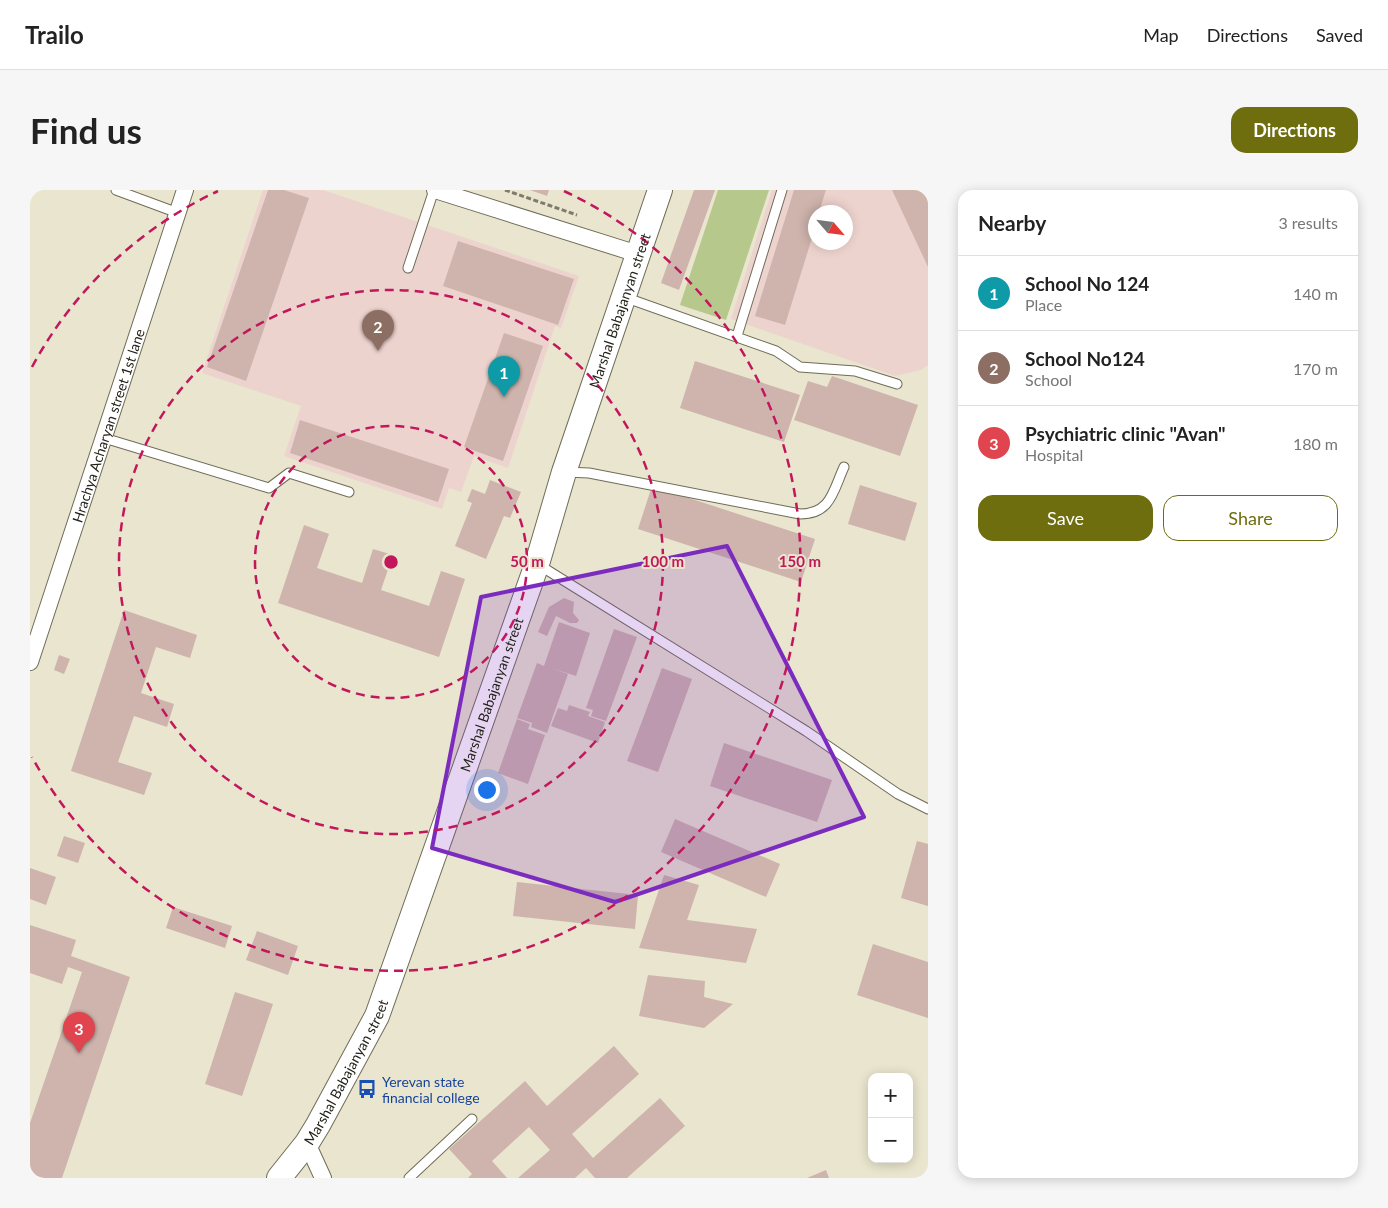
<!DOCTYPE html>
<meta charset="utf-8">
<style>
:root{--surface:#fff;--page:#f6f6f6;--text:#222;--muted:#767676;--line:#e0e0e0;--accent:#6f6e0f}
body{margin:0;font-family:Lato,sans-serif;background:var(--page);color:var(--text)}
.controls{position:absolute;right:15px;bottom:15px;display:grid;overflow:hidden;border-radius:10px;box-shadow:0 2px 12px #0003}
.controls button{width:45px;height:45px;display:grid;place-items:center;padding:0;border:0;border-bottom:1px solid var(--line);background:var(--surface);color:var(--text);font:25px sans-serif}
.compass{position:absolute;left:778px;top:15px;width:45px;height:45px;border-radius:50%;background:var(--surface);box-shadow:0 2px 12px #0003;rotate:118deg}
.you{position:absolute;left:456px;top:599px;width:18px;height:18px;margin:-12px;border:4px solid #fff;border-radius:50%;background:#1a73e8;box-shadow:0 0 0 8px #1a73e833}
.badge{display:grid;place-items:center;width:32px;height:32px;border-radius:50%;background:var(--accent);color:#fff;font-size:16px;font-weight:700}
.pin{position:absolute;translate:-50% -41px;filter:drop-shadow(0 1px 2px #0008)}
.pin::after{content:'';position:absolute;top:26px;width:18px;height:15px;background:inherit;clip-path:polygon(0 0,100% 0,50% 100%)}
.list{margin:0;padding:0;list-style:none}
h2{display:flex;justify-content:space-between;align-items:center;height:65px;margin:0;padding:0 20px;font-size:21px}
h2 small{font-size:16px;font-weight:400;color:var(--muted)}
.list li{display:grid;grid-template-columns:32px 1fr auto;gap:15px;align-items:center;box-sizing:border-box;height:75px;padding:0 20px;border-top:1px solid var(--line)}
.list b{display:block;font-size:19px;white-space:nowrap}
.list p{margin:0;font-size:16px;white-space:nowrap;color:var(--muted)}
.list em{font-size:16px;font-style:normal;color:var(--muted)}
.actions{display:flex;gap:10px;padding:15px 20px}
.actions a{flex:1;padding:11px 0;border:1px solid var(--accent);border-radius:15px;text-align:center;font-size:18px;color:var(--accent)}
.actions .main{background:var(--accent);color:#fff}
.map{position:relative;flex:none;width:898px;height:988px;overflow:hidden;border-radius:15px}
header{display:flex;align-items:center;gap:30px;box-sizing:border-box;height:70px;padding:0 25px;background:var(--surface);border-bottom:1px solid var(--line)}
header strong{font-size:24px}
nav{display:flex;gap:28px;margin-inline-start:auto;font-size:18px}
.intro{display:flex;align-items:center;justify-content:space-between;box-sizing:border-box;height:120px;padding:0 30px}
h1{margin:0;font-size:35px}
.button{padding:12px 22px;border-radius:15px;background:var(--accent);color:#fff;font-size:18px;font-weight:700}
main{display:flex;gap:30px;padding:0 30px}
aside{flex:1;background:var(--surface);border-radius:15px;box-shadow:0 2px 12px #0003}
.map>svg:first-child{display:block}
</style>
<header>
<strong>Trailo</strong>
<nav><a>Map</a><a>Directions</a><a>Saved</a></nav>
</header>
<div class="intro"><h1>Find us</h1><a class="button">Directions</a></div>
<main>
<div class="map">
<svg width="898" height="988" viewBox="0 0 898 988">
<rect width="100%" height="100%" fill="#e9e5ce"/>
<!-- education -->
<path fill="#edd3ce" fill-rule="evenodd" d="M233,0H293L549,86L531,138L525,136L478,278L444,266L431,302L419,298L412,319L254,266L271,216L172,183Z
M742,0H898V175L891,180L865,186L701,129ZM786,22H816V52H786Z"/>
<!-- green -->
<path fill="#b6c88c" d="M688,0H739L696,130L650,115Z"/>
<!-- building -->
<path fill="#ceb4ad" d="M238,0H254L279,8L216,191L177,177Z
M500,0H519L517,6Z
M664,0H685L649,100L631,93Z
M764,0H796L789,22H786V35L755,135L725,126Z
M862,0H898V77Z
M428,51L544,89L528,135L413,96Z
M474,143L513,156L473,271L434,257Z
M665,171L770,205L754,252L650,218Z
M802,186L888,215L870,266L764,230L778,191L797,197Z
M270,230L419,279L408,312L260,263Z
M460,290L491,302L480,328L474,326L456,369L425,356L442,313L437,311L442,299L455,304Z
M830,295L887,313L875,351L818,334Z
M622,296L785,349L771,392L608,339Z
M274,335L299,344L287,378L332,393L343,359L363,365L351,400L399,416L411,381L435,389L409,467L248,413Z
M534,408L544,412L543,423L549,430L547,433H540L526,426L517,446L508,442L519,417Z
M94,420L167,445L160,468L126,457L111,503L144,514L137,537L104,526L88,572L122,583L114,605L41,581Z
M529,432L560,443L546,486L521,478L538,484L517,543L501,537L502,533L487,528L507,473L514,476Z
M584,439L607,447L576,531L561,526L563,520L556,518Z
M29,465L40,469L34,484L24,480Z
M632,478L662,489L628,582L597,571Z
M539,515L560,522L558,526L575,532L568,553L521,536L528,518L537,521Z
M487,529L500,534L498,539L515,545L498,594L468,583Z
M694,553L802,590L787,632L680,596Z
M645,629L750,674L736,707L631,662Z
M34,646L55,653L48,673L27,666Z
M887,651L898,654V716L871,708Z
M0,678L26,687L16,715L0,709Z
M634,685L669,695L657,730L727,739L716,773L609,758Z
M487,692L608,705L605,739L483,726Z
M143,717L202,736L195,758L136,738Z
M0,735L46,750L41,766L100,787L32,988H0V933L52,782L38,777L32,794L0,783Z
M227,741L268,756L258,785L216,770Z
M843,754L898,772V828L827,805Z
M618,785L675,791L674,807L703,814L674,838L609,826Z
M205,802L243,814L212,906L175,894Z
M584,856L609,884L542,944L563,968L630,908L655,936L597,988H565L556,978L545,988H488L520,960L499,937L462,971L477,988H438L442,984L419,959L495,891L517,916Z
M796,980L799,988H777Z"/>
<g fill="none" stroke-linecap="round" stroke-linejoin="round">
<!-- lane casing -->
<g stroke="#6f6c58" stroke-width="11">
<path id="lane" d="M86,0L148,23
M378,78L404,0
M594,107L746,161L770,177L825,181L867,194
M707,146L752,0
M74,248L239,298L259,283L319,302
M535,282L559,283L770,324C801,324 803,301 814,277
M509,375L776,541L868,604L898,619
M379,988L442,929"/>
</g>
<!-- street casing -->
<g stroke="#6f6c58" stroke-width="18">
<g id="street">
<path d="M405,0L608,64"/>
<path id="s1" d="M0,472L155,0"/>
<path d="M277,953L293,988"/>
</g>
</g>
<!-- secondary casing -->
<g stroke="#6f6c58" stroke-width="26">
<g id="secondary">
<path id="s2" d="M249,988L277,953L288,935L347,826L507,374L534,282L630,0"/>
</g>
</g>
<!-- path -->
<path stroke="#7d7b6c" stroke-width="3" stroke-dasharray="5 2.5" stroke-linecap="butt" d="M475,0L547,25"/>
<!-- lane -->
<use href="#lane" stroke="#fff" stroke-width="9"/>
<!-- street -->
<use href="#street" stroke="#fff" stroke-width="16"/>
<!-- secondary -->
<use href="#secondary" stroke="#fff" stroke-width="24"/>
</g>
<!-- marked area -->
<path fill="#7b2cbf" fill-opacity="0.2" stroke="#7b2cbf" stroke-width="4" stroke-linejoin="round" d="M697,356L834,627L585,712L402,658L451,407Z"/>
<!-- distance rings -->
<g fill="none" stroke="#c2185b" stroke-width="2.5" stroke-dasharray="9 6">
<circle cx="361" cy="372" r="136"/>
<circle cx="361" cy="372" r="272"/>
<path d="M2 177A409 409 0 0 1 188 1M534 1A409 409 0 1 1 2 567"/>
</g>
<!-- icons -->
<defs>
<g id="bus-bare" transform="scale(1.5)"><path d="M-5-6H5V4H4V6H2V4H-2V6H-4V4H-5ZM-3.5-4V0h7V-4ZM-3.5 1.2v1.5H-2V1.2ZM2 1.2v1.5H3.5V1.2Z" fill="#1a4fb4" stroke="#e9e5ce" stroke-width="2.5" paint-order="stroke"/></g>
</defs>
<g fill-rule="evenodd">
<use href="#bus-bare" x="337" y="899"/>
</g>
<g text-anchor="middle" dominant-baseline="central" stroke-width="4" stroke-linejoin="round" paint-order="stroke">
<!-- street labels -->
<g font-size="14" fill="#232219" stroke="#e9e5ce">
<text stroke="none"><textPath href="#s2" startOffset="936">Marshal Babajanyan street</textPath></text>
<text stroke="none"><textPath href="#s1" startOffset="249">Hrachya Acharyan street 1st lane</textPath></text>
<text stroke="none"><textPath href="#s2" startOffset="531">Marshal Babajanyan street</textPath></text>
<text stroke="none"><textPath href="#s2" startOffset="126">Marshal Babajanyan street</textPath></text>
</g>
<!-- transit labels -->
<g font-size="14" fill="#164399" stroke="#e9e5ce" text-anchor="start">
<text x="352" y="891">Yerevan state<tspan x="352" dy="16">financial college</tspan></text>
</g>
</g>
<circle cx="361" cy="372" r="8" fill="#c2185b" stroke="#e9e5ce" stroke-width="2.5"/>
<g font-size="15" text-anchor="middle" font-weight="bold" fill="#c2185b" stroke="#e9e5ce" stroke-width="4" stroke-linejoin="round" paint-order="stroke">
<text x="497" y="377">50 m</text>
<text x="633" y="377">100 m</text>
<text x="770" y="377">150 m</text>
</g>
</svg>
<div class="controls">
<button>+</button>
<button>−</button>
</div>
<svg class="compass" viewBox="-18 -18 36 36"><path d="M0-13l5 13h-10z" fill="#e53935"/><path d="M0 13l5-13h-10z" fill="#767676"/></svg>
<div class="you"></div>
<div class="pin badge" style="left:474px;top:207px;background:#0f9aa8">1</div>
<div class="pin badge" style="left:348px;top:161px;background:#8d6e63">2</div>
<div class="pin badge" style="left:49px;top:863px;background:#e0444e">3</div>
</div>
<aside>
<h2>Nearby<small>3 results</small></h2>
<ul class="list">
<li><span class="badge" style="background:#0f9aa8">1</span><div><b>School No 124</b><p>Place</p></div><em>140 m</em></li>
<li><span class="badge" style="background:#8d6e63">2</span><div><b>School No124</b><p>School</p></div><em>170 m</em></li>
<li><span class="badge" style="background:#e0444e">3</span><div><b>Psychiatric clinic &quot;Avan&quot;</b><p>Hospital</p></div><em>180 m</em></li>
</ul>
<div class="actions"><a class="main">Save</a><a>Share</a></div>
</aside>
</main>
